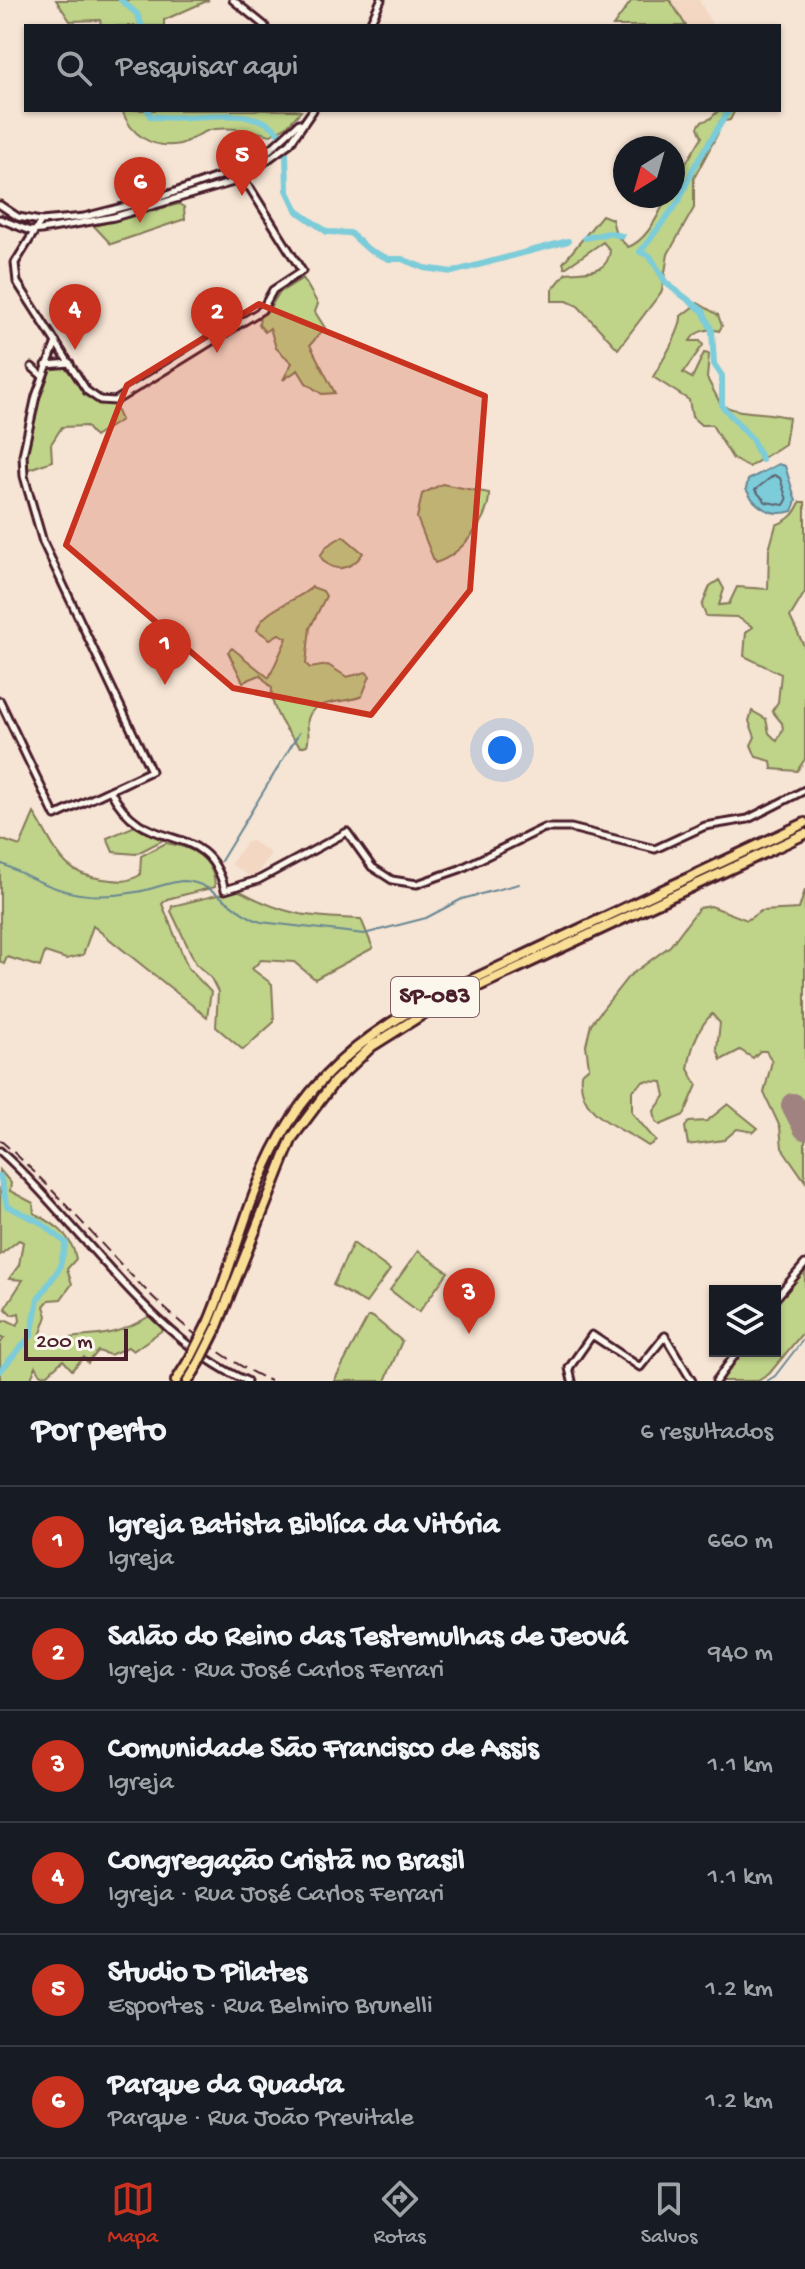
<!DOCTYPE html>
<html lang="pt">
<meta charset="utf-8">
<style>
:root{--surface:#171b24;--page:#20242c;--text:#f1f3f6;--muted:#9ea1a6;--line:#363941;--accent:#c8321e}
body{margin:0;font-family:"Gochi Hand",sans-serif;background:var(--page);color:var(--text)}
.controls{position:absolute;right:24px;bottom:24px;display:grid;overflow:hidden;border-radius:0px;box-shadow:0 2px 6px #0004}
.controls button{width:72px;height:72px;display:grid;place-items:center;padding:0;border:0;border-bottom:2px solid var(--line);background:var(--surface);color:var(--text);font:40px sans-serif}
.compass{position:absolute;left:613px;top:136px;width:72px;height:72px;border-radius:50%;background:var(--surface);box-shadow:0 2px 6px #0004;rotate:217deg}
.scale{position:absolute;left:24px;bottom:20px;width:104px;box-sizing:border-box;padding-left:8px;border:4px solid #4a1f2b;border-top:0;font-size:22px;line-height:28px;white-space:nowrap;color:#4a1f2b;-webkit-text-stroke:6px #fbf7ec;paint-order:stroke}
.you{position:absolute;left:502px;top:750px;width:28px;height:28px;margin:-20px;border:6px solid #fff;border-radius:50%;background:#1a73e8;box-shadow:0 0 0 12px #1a73e833}
.badge{display:grid;place-items:center;width:52px;height:52px;border-radius:50%;background:var(--accent);color:#fff;font-size:26px;font-weight:700}
.pin{position:absolute;translate:-50% -66px;filter:drop-shadow(0 2px 4px #0008)}
.pin::after{content:'';position:absolute;top:42px;width:28px;height:24px;background:inherit;clip-path:polygon(0 0,100% 0,50% 100%)}
.list{margin:0;padding:0;list-style:none}
h2{display:flex;justify-content:space-between;align-items:center;height:104px;margin:0;padding:0 32px;font-size:34px}
h2 small{font-size:26px;font-weight:400;color:var(--muted)}
.list li{display:grid;grid-template-columns:52px 1fr auto;gap:24px;align-items:center;box-sizing:border-box;height:112px;padding:0 32px;border-top:2px solid var(--line)}
.list b{display:block;font-size:30px;white-space:nowrap}
.list p{margin:0;font-size:26px;white-space:nowrap;color:var(--muted)}
.list em{font-size:26px;font-style:normal;color:var(--muted)}
.icon{flex:none;width:44px;height:44px;fill:none;stroke:currentColor;stroke-width:2;stroke-linecap:round;stroke-linejoin:round}
.map{position:relative;flex:none;width:805px;height:1381px;overflow:hidden}
.search{position:absolute;background:var(--surface);box-shadow:0 2px 6px #0004;left:24px;right:24px;top:24px;height:88px;display:flex;align-items:center;gap:20px;box-sizing:border-box;padding:0 28px;border-radius:0px;color:var(--muted);font-size:30px}
.sheet{height:776px;background:var(--surface)}
nav{display:flex;justify-content:space-around;align-items:center;box-sizing:border-box;height:112px;border-top:2px solid var(--line);background:var(--surface);font-size:22px;color:var(--muted)}
nav a{display:grid;justify-items:center;gap:4px}
nav .on{color:var(--accent)}
.map>svg:first-child{display:block}
</style>
<div class="map">
<svg width="805" height="1381" viewBox="0 0 805 1381">
<rect width="100%" height="100%" fill="#f6e4d4"/>
<filter id="ink" filterUnits="userSpaceOnUse"><feTurbulence type="fractalNoise" baseFrequency=".0125" numOctaves="2"/><feDisplacementMap in="SourceGraphic" scale="16" xChannelSelector="R" yChannelSelector="G"/><feConvolveMatrix kernelMatrix="1 2 1 2 8 2 1 2 1" color-interpolation-filters="sRGB"/></filter>
<g filter="url(#ink)">
<!-- built -->
<path fill="#f3d7c3" d="M669,0H699L713,26H686Z
M252,841L271,853L254,879L231,864L246,842Z"/>
<!-- green -->
<path fill="#bfd389" stroke="#84795a" stroke-width="2" d="M56,0H209L164,20V26H101L100,20L70,21Z
M632,0H670L686,26H613Z
M122,110H296L301,111L287,126L271,135C252,131 234,127 215,129C202,130 192,141 180,144C152,150 130,134 122,110Z
M719,110H735L730,120L719,122L718,133L694,178V208L668,254L662,291L618,349L578,306L567,301H552V290L566,273C584,270 608,276 610,250L603,242L565,268L563,263L602,215L612,219L616,235L628,247C646,241 660,213 667,196H673V184L702,137L698,127L701,122L710,119Z
M179,204L184,207L185,219L111,244L94,226Z
M303,278L318,304L315,312L325,328L310,345L335,393L322,394L306,383L298,370L283,380L292,363L276,348L270,328L265,332L259,325L260,316L268,311L279,293Z
M698,303L718,315L722,326L719,331C708,328 695,331 690,341H700L703,345L683,373L692,378L704,353L709,354L707,378L720,403C737,416 767,410 789,418L785,444L749,467L733,459L712,425H701L692,417L689,400L653,377C661,363 682,330 681,316Z
M64,366L92,399L114,405L121,420L95,437L86,426L62,427L51,444L52,461L26,470L25,449L45,373L48,368Z
M442,484L489,493C490,519 460,556 435,563L417,518L422,494Z
M800,502H805V592L790,617L805,648V759L797,771L772,769L771,761L756,757L751,745L755,737L749,721L752,711L766,719L769,733L777,741L783,729L782,723L772,711L778,702L781,674L744,656L746,632L753,627L737,617L706,616L702,606L710,586L719,580L724,589L719,605L729,604L737,587L768,589L769,550L776,525C789,520 795,514 800,502Z
M343,536L363,553C352,570 332,575 320,556L327,546Z
M312,587L323,591L326,596L310,628L306,664L310,668L328,665L347,677L366,672L370,676L362,696C347,704 313,698 308,719C306,728 311,735 307,745L301,747C286,732 270,709 272,688L260,675L243,682L228,652L232,648L269,678L287,638L279,634L270,639L257,630C262,609 296,602 312,587Z
M34,813C57,848 58,873 103,879C119,881 126,883 140,875L141,856L166,843C193,847 214,858 215,887L167,899L162,904L188,968L211,992L207,1017L93,926L83,955L66,959L45,952L40,967L7,957L4,964L0,961V839L20,846Z
M135,826L163,840L136,854L113,852L107,838Z
M238,890C286,916 307,917 361,919L373,948L315,979L294,962L261,960L252,969L272,984L274,1022L243,1050L216,1027L218,992L211,978L196,964L171,911L172,906Z
M805,890V1110L796,1104L791,1107L805,1130V1181L782,1148L780,1127L764,1093L772,1061L766,1051H760L753,1058L740,1050L721,1060L717,1049L720,1023L712,1014C697,1028 691,1049 688,1069L697,1085L684,1115L660,1125L656,1121L654,1111L665,1096L662,1082L644,1081L632,1091V1113L656,1141L648,1146C620,1126 577,1117 581,1074L589,1067L586,1045L591,1024L628,977L670,946L699,908L711,906L747,920L761,911L799,909Z
M728,1104L758,1128L754,1132L737,1129L724,1140L688,1145L685,1127L689,1122L707,1121Z
M0,1170L11,1183L10,1191L33,1203L34,1213C55,1224 72,1235 76,1259L67,1269L72,1284L61,1299L49,1300L44,1306L47,1316L40,1336C55,1345 62,1338 77,1337C109,1335 122,1332 150,1316L164,1329L133,1351L128,1347L110,1355L98,1351L88,1363L84,1357L72,1370L63,1360L48,1374L41,1375L36,1366L30,1381H0V1344L4,1338H0V1323L7,1320L17,1325L20,1321L19,1313L12,1315L5,1308L23,1280L9,1279L19,1265L23,1242L19,1240L0,1255Z
M353,1243L390,1270L366,1303L333,1285Z
M418,1251L448,1272L419,1312L390,1290Z
M805,1269V1330L769,1374L758,1381H720L741,1351H775V1306Z
M368,1317H373L402,1341L385,1381H334Z"/>
<!-- water -->
<path fill="#7dccd9" stroke="#698793" stroke-width="2" d="M778,464L785,466L796,501L792,511C772,518 754,506 746,489L748,480Z"/>
<g fill="none" stroke-linecap="round" stroke-linejoin="round">
<!-- shore -->
<path stroke="#5e6471" stroke-width="2" d="M774,475L780,478L787,500L784,505L766,502L755,490Z"/>
<!-- stream -->
<path stroke="#698793" stroke-width="2" d="M221,861L299,733
M0,863C53,888 76,903 136,892C152,890 169,881 185,881C215,883 233,913 261,922L364,934L426,918L462,899L519,884
M767,1381L775,1376L805,1337"/>
<!-- river -->
<path stroke="#7dccd9" stroke-width="6" d="M121,0L137,14L142,26
M148,110L150,116C186,124 256,100 280,135
M729,110L693,169L679,201L640,252L650,256L666,283L703,311L712,331L714,364L722,376V406L752,439L762,460
M286,154L287,190L297,211L327,232L350,233L369,250L389,259H402L424,268L452,272L568,241
M585,238L609,233L622,236
M0,1176L7,1206L40,1222L66,1243L59,1269L38,1299L31,1336L0,1371"/>
<!-- runway -->
<path stroke="#a08280" stroke-width="24" d="M793,1105L805,1128"/>
<!-- secondary casing -->
<g stroke="#4a1f2b" stroke-width="11">
<path id="secondary" d="M233,0L265,26
M369,26L381,0
M0,205L18,217L41,221L84,217L158,198L254,164L299,123
M0,219L30,231L41,230L114,217L240,180L290,143L313,110
M41,221L15,263L17,282L87,391L100,400L115,401L262,310L273,290L302,271L250,188L240,180L243,169
M46,365L70,363
M32,367L41,375
M0,701L55,816L151,771L43,542L24,476L23,455L36,396L56,342
M110,790C146,860 206,815 225,890L258,880L347,832L372,867L392,880L417,884L460,869L544,828H571L655,849L705,826L748,819L805,790
M0,1151C77,1220 152,1340 247,1381
M775,1299L805,1264
M572,1381L569,1368L592,1335L640,1367L665,1336L692,1381
M716,1381L738,1351"/>
</g>
<!-- highway casing -->
<g stroke="#4a1f2b" stroke-width="14">
<path id="highway" d="M209,1321C236,1257 251,1182 289,1123C326,1063 384,1022 446,992L805,823
M216,1329L292,1138L334,1082L372,1046L434,1007L805,834
M176,1381L191,1357
M188,1381L199,1363"/>
</g>
<!-- secondary -->
<use href="#secondary" stroke="#fbf7ec" stroke-width="5"/>
<!-- highway -->
<use href="#highway" stroke="#f9df96" stroke-width="8"/>
<!-- rail -->
<path stroke="#4a1f2b" stroke-width="2" stroke-dasharray="12 6" stroke-linecap="butt" d="M0,1140C92,1220 156,1328 270,1381"/>
<!-- highway-bridge casing -->
<g stroke="#4a1f2b" stroke-width="14" stroke-linecap="butt">
<path id="highway-bridge" d="M191,1357L209,1321
M199,1363L216,1329"/>
</g>
<!-- highway-bridge -->
<use href="#highway-bridge" stroke="#f9df96" stroke-width="8"/>
</g>
</g>
<!-- marked area -->
<path fill="#c8321e" fill-opacity="0.2" stroke="#c8321e" stroke-width="6" stroke-linejoin="round" d="M259,304L485,396L470,590L371,715L233,688L66,545L127,385Z"/>
<g text-anchor="middle" dominant-baseline="central" stroke-width="6" stroke-linejoin="round" paint-order="stroke">
<!-- shield labels -->
<rect fill="#fbf7ec" stroke="#7f6065" stroke-width="2" x="391" y="977" width="88" height="40" rx="6"/>
<g font-size="24" font-weight="bold" fill="#4a1f2b">
<text x="435" y="997">SP-083</text>
</g>
</g>
</svg>
<div class="controls">
<button><svg class="icon" aria-label="layers" viewBox="0 0 24 24"><path d="M12 4l9 5-9 5-9-5zM3 14l9 5 9-5"/></svg></button>
</div>
<svg class="compass" viewBox="-18 -18 36 36"><path d="M0-13l5 13h-10z" fill="#e53935"/><path d="M0 13l5-13h-10z" fill="#9ea1a6"/></svg>
<div class="scale">200 m</div>
<div class="you"></div>
<div class="pin badge" style="left:165px;top:685px">1</div>
<div class="pin badge" style="left:217px;top:353px">2</div>
<div class="pin badge" style="left:469px;top:1334px">3</div>
<div class="pin badge" style="left:75px;top:350px">4</div>
<div class="pin badge" style="left:242px;top:196px">5</div>
<div class="pin badge" style="left:140px;top:223px">6</div>
<div class="search"><svg class="icon" aria-label="search" viewBox="0 0 24 24"><circle cx="10" cy="10" r="6"/><path d="M15 15l6 6"/></svg>Pesquisar aqui</div>
</div>
<section class="sheet">
<h2>Por perto<small>6 resultados</small></h2>
<ul class="list">
<li><span class="badge">1</span><div><b>Igreja Batista Biblíca da Vitória</b><p>Igreja</p></div><em>660 m</em></li>
<li><span class="badge">2</span><div><b>Salão do Reino das Testemulhas de Jeová</b><p>Igreja · Rua José Carlos Ferrari</p></div><em>940 m</em></li>
<li><span class="badge">3</span><div><b>Comunidade São Francisco de Assis</b><p>Igreja</p></div><em>1.1 km</em></li>
<li><span class="badge">4</span><div><b>Congregação Cristã no Brasil</b><p>Igreja · Rua José Carlos Ferrari</p></div><em>1.1 km</em></li>
<li><span class="badge">5</span><div><b>Studio D Pilates</b><p>Esportes · Rua Belmiro Brunelli</p></div><em>1.2 km</em></li>
<li><span class="badge">6</span><div><b>Parque da Quadra</b><p>Parque · Rua João Previtale</p></div><em>1.2 km</em></li>
</ul>
</section>
<nav>
<a class="on"><svg class="icon" aria-label="map" viewBox="0 0 24 24"><path d="M3 6l6-2 6 2 6-2v14l-6 2-6-2-6 2zM9 4v14M15 6v14"/></svg>Mapa</a>
<a><svg class="icon" aria-label="directions" viewBox="0 0 24 24"><path d="M12 3l9 9-9 9-9-9zM9 14v-3h6M13 9l2 2-2 2"/></svg>Rotas</a>
<a><svg class="icon" aria-label="saved" viewBox="0 0 24 24"><path d="M7 4h10v16l-5-4-5 4z"/></svg>Salvos</a>
</nav>
